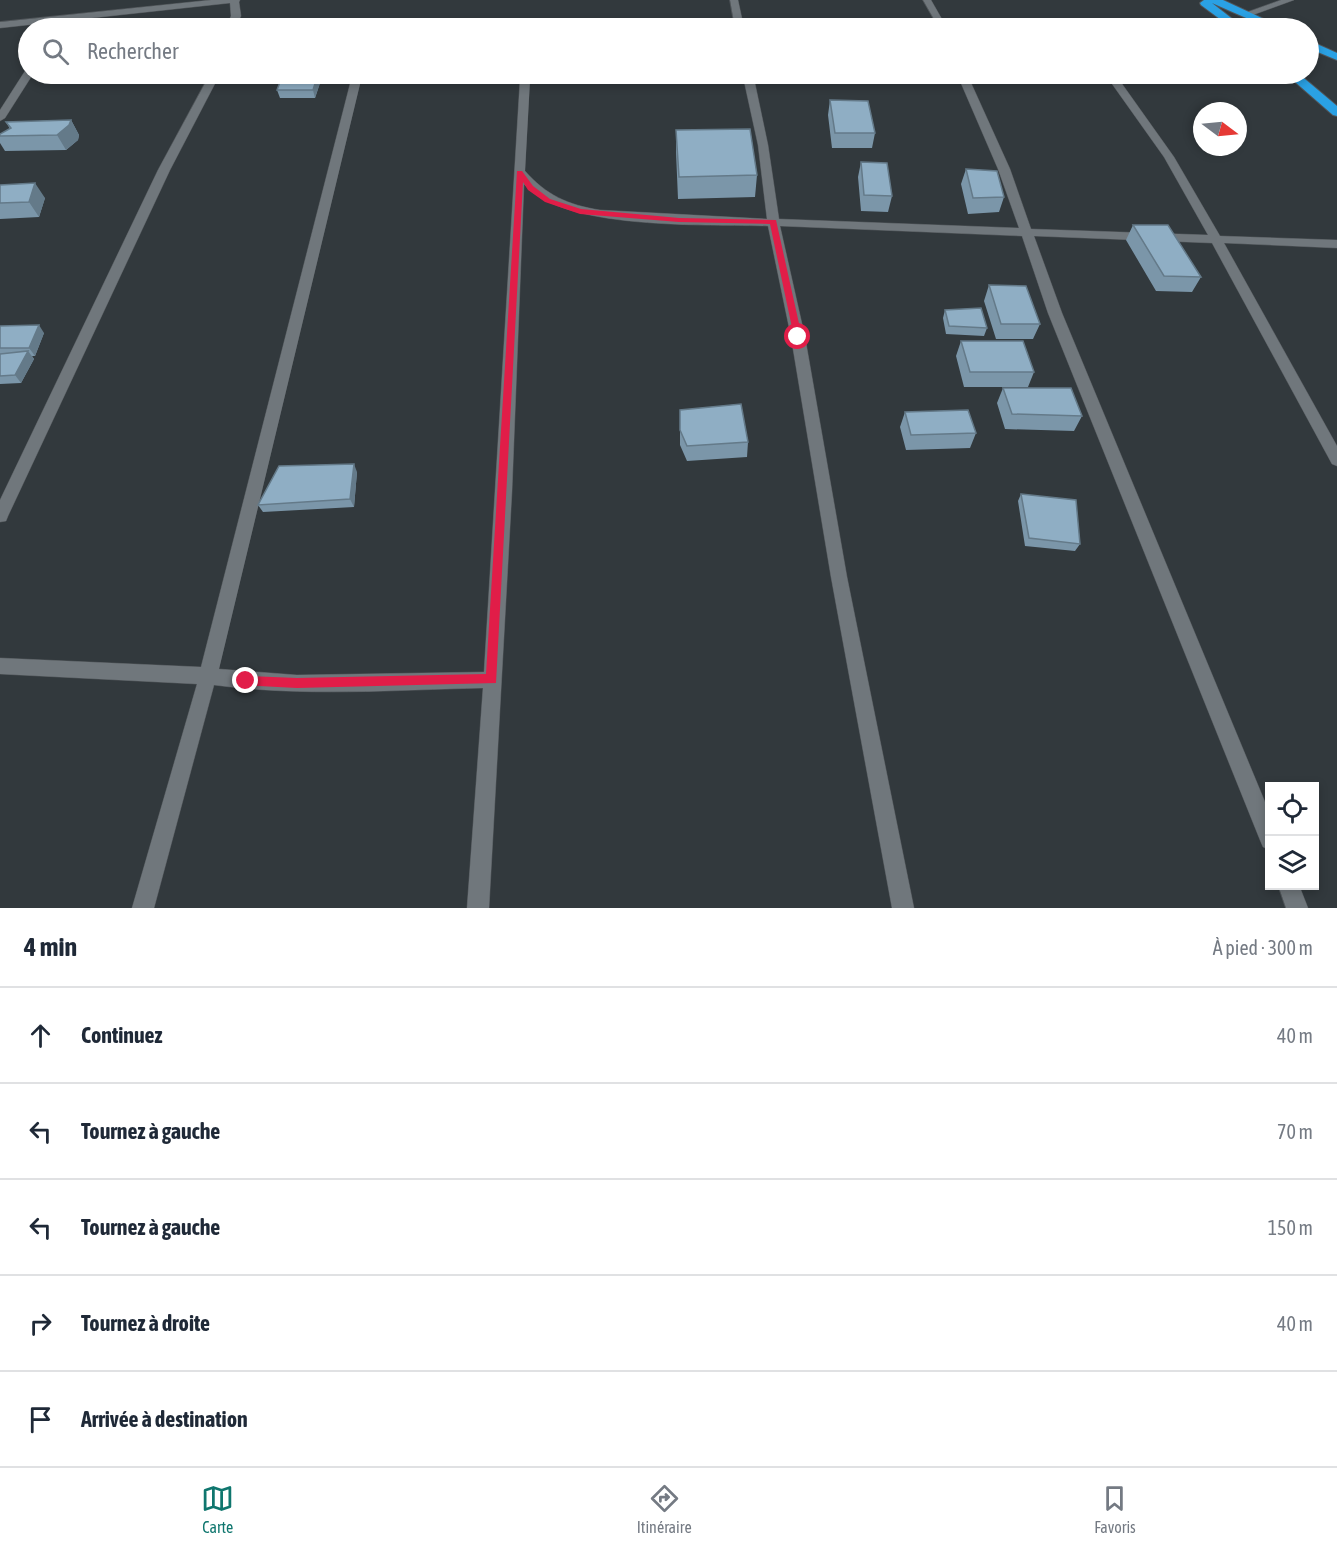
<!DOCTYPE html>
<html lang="fr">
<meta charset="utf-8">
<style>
:root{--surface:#fff;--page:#f6f6f7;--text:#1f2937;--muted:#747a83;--line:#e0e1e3;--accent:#0f766e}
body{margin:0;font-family:"Asap Condensed",sans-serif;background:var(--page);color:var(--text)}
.controls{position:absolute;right:18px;bottom:18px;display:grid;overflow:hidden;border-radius:0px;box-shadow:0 3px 9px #0003}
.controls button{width:54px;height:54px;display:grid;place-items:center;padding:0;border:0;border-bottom:2px solid var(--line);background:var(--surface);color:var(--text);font:30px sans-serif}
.compass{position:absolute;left:1193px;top:102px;width:54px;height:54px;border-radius:50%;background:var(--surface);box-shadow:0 3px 9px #0003;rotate:106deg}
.stop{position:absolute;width:18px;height:18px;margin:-14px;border:4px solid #e11d48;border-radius:50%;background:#fff}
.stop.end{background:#e11d48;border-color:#fff;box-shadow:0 2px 6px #0008}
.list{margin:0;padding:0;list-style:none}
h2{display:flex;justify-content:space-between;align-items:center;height:78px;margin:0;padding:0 24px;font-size:26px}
h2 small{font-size:20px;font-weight:400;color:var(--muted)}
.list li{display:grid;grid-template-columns:39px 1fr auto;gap:18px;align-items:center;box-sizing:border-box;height:96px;padding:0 24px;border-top:2px solid var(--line)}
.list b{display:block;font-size:22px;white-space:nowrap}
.list em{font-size:20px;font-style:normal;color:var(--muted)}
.icon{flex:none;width:33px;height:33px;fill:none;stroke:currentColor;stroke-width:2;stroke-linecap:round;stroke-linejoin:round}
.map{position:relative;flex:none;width:1337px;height:908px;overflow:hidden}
.search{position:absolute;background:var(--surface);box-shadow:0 3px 9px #0003;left:18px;right:18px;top:18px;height:66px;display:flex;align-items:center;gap:15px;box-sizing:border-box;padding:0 21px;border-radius:33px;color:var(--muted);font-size:22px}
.sheet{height:558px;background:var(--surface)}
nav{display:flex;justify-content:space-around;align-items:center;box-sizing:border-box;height:84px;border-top:2px solid var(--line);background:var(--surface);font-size:16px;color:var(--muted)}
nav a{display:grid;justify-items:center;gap:3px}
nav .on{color:var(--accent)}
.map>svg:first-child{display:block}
</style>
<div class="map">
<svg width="1337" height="908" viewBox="0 0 1337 908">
<rect width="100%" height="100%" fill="#32393d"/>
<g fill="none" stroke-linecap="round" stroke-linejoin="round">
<!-- minor casing -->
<g stroke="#505559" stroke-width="1">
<path id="minor" d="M211,0H240L239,2L241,16L235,28H226L231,16L230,3L0,28V22Z
M730,0H738L744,28H735Z
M923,0H931L947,28H939Z
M1281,0H1294L1250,16L1242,14Z
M28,70V74H33L5,118L0,121V110L25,71Z
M210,74H220L170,170L8,516L6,521L0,522V500L158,170Z
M244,74H753L768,145L779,219L1019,228L998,169L957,74H967L1010,169L1031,229L1208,235L1164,157L1105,74H1115L1174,157L1220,236L1337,240V248L1224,243L1337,446V466L1332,464L1212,243L1034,236L1062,313L1270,814V850L1263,847L1260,840L1048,313L1022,236L780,226L805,337L847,577L914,908H892L831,577L791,337L768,226C709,224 563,231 524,184L512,491L489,908H467L483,688C394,690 303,697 214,685L154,908H132L197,684L0,674V658L201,667L351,80L249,77ZM361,80H520L484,672L297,675L219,669ZM530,80L744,81L758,145L767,219L600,210C568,205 546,195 525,171Z
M1278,885H1299L1308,908H1286Z"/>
</g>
<!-- highway casing -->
<g stroke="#505559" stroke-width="2">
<path id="highway" d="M1204,0H1223L1283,28H1269L1212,3L1244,28H1232L1201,5L1200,3Z
M1308,40L1337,53V60L1308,48Z
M1286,74H1299L1337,106V116L1333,115Z"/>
</g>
<!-- minor -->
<use href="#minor" fill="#70777c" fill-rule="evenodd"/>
<!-- highway -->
<use href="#highway" fill="#2aa1e4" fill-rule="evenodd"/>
</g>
<!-- wall -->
<path fill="#7b96a9" d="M200,74L192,84H148L144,76Z
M283,74H319L321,80L315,98H280L277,90Z
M830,100L875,133L872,148H832L828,115Z
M71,120L79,135L78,140L66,150L5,151L0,143V134L10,129L6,122Z
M676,130L757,175L755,197L678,199L676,152Z
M861,162L892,196L888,212L861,211L858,177Z
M966,169L1004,197L999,212L968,214L961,184Z
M0,185L45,198L39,217L0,219Z
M1133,225L1201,277L1192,292L1156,291L1126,240Z
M989,285L1040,324L1033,339H996L984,301Z
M945,310L987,328L984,336L946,334L943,318Z
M0,326L44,333L35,356H32L34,359L21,383L0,384Z
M961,341L1034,372L1028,387H964L956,356Z
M1003,388L1082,416L1074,431L1005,429L997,403Z
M680,410L748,442L747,457L687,461L680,445Z
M905,412L976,433L970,448L906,450L900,427Z
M357,472L354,507L263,512L258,505Z
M1021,494L1080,544L1075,551L1025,546L1018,501Z"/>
<!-- shaded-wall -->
<path fill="#647a89" d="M191,74H200L192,84L189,76Z
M318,74L321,80L315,98L313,90Z
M71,120L79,135L78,140L66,150L57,135Z
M35,183L45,198L39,217L29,202Z
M39,325L44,333L35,356L29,348Z
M28,351L34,359L21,383L15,375Z
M354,464L357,472L354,507L350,499Z"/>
<!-- building -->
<path fill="#8faec4" stroke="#647a89" stroke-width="1.5" d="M147,74H191L189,76H144Z
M283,74H318L313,90H277Z
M830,100L868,101L875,133H835Z
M71,120L69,125L57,135L0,136V134L11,128L6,122Z
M750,129L757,175L679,177L676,130Z
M861,162L887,163L892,196L864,195Z
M966,169L997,171L1004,197L973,198Z
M35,183L29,202L0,203V185Z
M1133,225H1168L1201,277L1164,276Z
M989,285L1026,286L1040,324H1001Z
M981,308L987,328L949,326L945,310Z
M39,325L29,348H0V326Z
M961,341H1023L1034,372H970Z
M28,351L15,375L0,376V354Z
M1003,388H1071L1082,416L1012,414Z
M741,404L748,442L687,446L680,430V410Z
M968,410L976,433L911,435L905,412Z
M354,464L350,499L258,505L279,466Z
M1021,494L1076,500L1080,544L1029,538Z"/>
<!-- route -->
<path fill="#e11d48" d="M517,171H522L533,186L550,199L581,209L679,218L776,220L802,337L798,340L794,337L770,224L679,222L580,214L545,202L528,190L523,182L496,683L297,688L241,685V677L246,676L297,678L486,674Z"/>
</svg>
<div class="controls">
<button><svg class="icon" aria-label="locate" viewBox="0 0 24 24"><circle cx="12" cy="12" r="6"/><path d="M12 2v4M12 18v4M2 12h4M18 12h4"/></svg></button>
<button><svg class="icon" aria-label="layers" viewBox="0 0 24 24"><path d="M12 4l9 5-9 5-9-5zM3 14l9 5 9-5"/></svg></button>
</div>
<svg class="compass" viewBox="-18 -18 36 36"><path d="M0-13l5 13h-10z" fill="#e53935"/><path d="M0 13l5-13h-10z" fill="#747a83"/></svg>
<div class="stop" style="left:798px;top:337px"></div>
<div class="stop end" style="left:246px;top:681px"></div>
<div class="search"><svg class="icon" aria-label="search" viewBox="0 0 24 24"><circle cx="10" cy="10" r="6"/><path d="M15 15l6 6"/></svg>Rechercher</div>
</div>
<section class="sheet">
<h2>4 min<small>À pied · 300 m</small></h2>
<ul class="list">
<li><svg class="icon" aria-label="ahead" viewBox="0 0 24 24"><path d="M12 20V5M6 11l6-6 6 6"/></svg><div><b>Continuez</b></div><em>40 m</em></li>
<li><svg class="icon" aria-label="left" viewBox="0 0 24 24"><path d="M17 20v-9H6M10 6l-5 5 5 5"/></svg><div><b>Tournez à gauche</b></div><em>70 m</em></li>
<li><svg class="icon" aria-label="left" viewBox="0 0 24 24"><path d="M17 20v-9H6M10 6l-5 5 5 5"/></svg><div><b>Tournez à gauche</b></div><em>150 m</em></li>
<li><svg class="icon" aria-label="right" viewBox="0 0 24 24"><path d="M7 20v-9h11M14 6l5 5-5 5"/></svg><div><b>Tournez à droite</b></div><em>40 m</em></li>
<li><svg class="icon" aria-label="arrive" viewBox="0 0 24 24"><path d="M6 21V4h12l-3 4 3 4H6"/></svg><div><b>Arrivée à destination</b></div></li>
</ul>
</section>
<nav>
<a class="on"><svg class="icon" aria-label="map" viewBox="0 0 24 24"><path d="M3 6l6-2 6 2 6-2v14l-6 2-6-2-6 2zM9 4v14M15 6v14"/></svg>Carte</a>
<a><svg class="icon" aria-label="directions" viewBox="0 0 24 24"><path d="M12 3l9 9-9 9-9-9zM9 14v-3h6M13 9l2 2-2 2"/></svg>Itinéraire</a>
<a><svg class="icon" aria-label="saved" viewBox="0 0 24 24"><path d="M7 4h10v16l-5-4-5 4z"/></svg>Favoris</a>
</nav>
